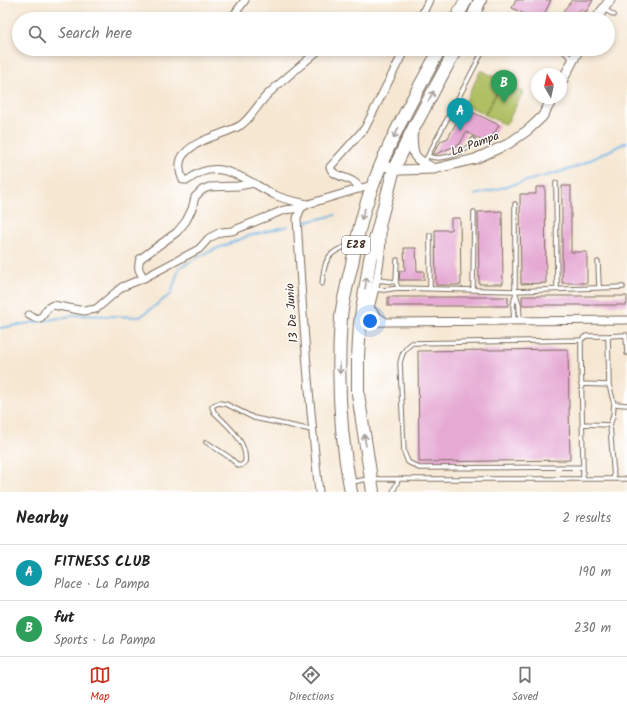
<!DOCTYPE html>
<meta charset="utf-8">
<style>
:root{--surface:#fff;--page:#f6f6f6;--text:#222;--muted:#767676;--line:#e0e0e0;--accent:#c8321e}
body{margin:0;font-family:Kalam,sans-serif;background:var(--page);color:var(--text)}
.compass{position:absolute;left:531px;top:68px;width:36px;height:36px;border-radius:50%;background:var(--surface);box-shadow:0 2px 6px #0003;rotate:351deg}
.you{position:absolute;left:370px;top:321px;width:14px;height:14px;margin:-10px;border:3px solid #fff;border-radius:50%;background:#1a73e8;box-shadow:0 0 0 6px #1a73e833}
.badge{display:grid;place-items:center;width:26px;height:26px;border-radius:50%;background:var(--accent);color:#fff;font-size:13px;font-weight:700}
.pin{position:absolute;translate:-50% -33px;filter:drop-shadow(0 1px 2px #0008)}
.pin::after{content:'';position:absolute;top:21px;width:14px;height:12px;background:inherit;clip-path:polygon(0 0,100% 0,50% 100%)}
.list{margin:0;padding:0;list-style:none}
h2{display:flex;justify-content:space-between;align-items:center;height:52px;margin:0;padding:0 16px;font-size:17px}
h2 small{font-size:13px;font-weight:400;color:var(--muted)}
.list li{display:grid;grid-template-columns:26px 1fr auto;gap:12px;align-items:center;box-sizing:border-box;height:56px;padding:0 16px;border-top:1px solid var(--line)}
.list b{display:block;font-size:15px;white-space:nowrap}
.list p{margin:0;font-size:13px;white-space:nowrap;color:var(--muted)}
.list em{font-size:13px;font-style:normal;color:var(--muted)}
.icon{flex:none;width:22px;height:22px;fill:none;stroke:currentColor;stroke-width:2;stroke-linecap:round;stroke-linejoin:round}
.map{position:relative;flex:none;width:627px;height:492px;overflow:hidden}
.search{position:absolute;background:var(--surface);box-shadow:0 2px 6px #0003;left:12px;right:12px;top:12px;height:44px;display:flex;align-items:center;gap:10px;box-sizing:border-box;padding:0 14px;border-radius:22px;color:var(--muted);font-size:15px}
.sheet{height:164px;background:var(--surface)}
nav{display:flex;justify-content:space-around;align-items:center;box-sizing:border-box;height:56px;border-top:1px solid var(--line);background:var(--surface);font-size:11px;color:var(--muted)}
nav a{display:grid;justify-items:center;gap:2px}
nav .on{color:var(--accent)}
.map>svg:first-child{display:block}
</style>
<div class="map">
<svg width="627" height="492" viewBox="0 0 627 492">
<rect width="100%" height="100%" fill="#fff"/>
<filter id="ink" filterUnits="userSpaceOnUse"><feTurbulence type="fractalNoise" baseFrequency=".025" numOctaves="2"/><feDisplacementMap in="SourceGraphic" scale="8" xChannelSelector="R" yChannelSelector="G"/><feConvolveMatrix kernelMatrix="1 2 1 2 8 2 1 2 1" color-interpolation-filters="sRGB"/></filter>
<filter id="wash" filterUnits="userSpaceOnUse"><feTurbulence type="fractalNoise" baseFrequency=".012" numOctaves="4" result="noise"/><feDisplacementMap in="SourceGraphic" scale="16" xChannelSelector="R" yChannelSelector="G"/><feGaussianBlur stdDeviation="0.9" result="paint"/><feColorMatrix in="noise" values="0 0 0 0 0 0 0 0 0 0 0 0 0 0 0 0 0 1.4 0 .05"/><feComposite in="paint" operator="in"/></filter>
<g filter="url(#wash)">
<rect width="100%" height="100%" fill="#f6e7d2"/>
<!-- grass -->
<path fill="#afbf62" stroke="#757440" d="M481,70L502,81L485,114L464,104Z
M503,81L523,92L506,125L485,115Z"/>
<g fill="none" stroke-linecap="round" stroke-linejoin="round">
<!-- stream -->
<path stroke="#6eb2e4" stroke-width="2" d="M475,195L574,168L627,142
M306,222L335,215
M0,328L78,315L140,317L171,294L179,268L206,253L248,236L288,226"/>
</g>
<g id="blocks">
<!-- building -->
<path fill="#e5a9d3" d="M516,0H551L542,19H535L512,8Z
M572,0H593L586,12L581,9L575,19H562L564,10Z
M464,108L499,125L488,144L466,132L460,144L436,154H433L441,141L448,138Z
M562,186H571V252H587V283H562Z
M536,187H545L546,283L521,284L520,194H536Z
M502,211L503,284H479L478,212Z
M451,218H460L461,285H436L435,230H451Z
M404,248H416L417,271H424V280H399L400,271H405Z
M522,296H627V305H522Z
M388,297H508V306H388Z
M568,349L570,460L419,462L418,351Z"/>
</g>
</g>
<g filter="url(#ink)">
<use href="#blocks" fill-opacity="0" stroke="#7c6c5d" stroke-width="1"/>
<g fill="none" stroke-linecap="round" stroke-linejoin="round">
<!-- service casing -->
<g stroke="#7c6c5d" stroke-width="5.5">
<path id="service" d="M604,9L614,15
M579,19L582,15
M561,49L572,59
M428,156C439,161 458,155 467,148C469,146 471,143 473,140
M424,163L484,49
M556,183L557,289
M515,204V291L519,305L520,320
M430,235V289
M397,260L396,282L398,288
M598,262L599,287
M377,280L396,282
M322,284C325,259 326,252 353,244
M375,289L384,290L398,288L515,291L623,287
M473,289L474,212
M514,321L513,306L515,296
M608,336L626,335L627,353
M581,340L586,336H608L609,385L614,404L613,416L610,425L614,479
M581,384L609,385
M614,404L627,405
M583,424L610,425
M206,442L229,457L239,466L242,465L245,462C248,442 227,425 214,412L212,407L214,405L219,403L226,404L254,418L312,430
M583,467L419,468L408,462L404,452L400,363C402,354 404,349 412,343L581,340C581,386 583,432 583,478
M374,479H627
M352,482L368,479
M393,492L398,480"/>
</g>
<!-- minor casing -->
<g stroke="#7c6c5d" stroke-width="9">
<path id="minor" d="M231,19L245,0
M420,19L429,0
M360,189C355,176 333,179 330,167L365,128L405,49
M308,204C297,202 285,200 275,195C246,181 219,155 188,180H183C179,172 178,161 184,154C198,138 224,135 241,125C250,119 259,103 267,95C284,79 303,64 320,49
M382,227C383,254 377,282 370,308L377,316L386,322
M144,278C139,271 137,268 140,259L177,232L186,221L192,209L195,197L202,190L209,187L238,186L254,183
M29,315C47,325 40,309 53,305L84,311L96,309L122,287L144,278L199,249L209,238L221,232L232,231L284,210L301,208
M360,323L387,322L627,320
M319,492C309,401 302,309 297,218L301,208L308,204L372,185"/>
</g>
<!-- tertiary casing -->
<g stroke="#7c6c5d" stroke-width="11">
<path id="tertiary" d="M596,19L610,0
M561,83L579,49
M412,131C413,157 411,156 434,169
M388,167L401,170L434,169L475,159L508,144L528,130L542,117L553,98"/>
</g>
<!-- primary casing -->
<g stroke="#7c6c5d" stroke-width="14">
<path id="primary" d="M456,19L466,0
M472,19L480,0
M351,492C340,435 337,375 341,317C343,299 348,281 352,264C357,237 363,210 373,185C390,138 416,93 440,49
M373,492L358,394V357L360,323L370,259L394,169L412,131L456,49"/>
</g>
<!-- service -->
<use href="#service" stroke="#fff" stroke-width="3.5"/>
<!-- minor -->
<use href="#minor" stroke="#fff" stroke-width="7"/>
<!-- tertiary -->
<use href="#tertiary" stroke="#fff" stroke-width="9"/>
<!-- primary -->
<use href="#primary" stroke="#fff" stroke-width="12"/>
</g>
<!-- one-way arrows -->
<defs><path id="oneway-shaft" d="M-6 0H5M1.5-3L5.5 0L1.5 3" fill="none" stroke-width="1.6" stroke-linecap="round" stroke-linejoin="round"/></defs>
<g stroke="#a79f9a">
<use href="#oneway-shaft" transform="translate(431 96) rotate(-61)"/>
<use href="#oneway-shaft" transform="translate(396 133) rotate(117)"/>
<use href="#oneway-shaft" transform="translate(363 214) rotate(108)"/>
<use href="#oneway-shaft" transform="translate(366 283) rotate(-81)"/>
<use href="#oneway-shaft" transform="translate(340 368) rotate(92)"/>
<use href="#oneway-shaft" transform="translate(365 440) rotate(-98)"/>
</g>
</g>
<g text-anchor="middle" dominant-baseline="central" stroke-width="3" stroke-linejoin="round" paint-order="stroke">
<!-- shield labels -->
<rect fill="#fff" stroke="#766a62" stroke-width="1" x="342" y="236" width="28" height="18" rx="3"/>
<g font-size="11" font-weight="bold" fill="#3b2a1e">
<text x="356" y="245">E28</text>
</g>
<!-- street labels -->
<g font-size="12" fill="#3b2a1e" stroke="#fff">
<text transform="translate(475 144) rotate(-20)">La Pampa</text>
<text transform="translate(292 313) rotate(-94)">13 De Junio</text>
</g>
</g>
</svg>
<svg class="compass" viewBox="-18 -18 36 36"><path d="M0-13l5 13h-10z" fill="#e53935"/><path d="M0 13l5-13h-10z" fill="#767676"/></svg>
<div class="you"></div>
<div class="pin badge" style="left:460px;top:131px;background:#0f9aa8">A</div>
<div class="pin badge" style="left:504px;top:103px;background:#2e9e5b">B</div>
<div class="search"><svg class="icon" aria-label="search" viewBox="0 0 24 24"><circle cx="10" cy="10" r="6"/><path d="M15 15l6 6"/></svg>Search here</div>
</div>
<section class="sheet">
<h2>Nearby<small>2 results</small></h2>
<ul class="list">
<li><span class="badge" style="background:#0f9aa8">A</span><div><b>FITNESS CLUB</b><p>Place · La Pampa</p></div><em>190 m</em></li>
<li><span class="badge" style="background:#2e9e5b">B</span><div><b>fut</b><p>Sports · La Pampa</p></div><em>230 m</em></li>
</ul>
</section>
<nav>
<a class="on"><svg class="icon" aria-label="map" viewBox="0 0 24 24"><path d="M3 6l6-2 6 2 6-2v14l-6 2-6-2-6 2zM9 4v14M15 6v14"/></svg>Map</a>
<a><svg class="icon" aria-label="directions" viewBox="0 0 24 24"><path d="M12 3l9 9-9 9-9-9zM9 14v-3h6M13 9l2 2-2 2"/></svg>Directions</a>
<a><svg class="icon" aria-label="saved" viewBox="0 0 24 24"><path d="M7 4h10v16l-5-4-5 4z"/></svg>Saved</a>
</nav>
